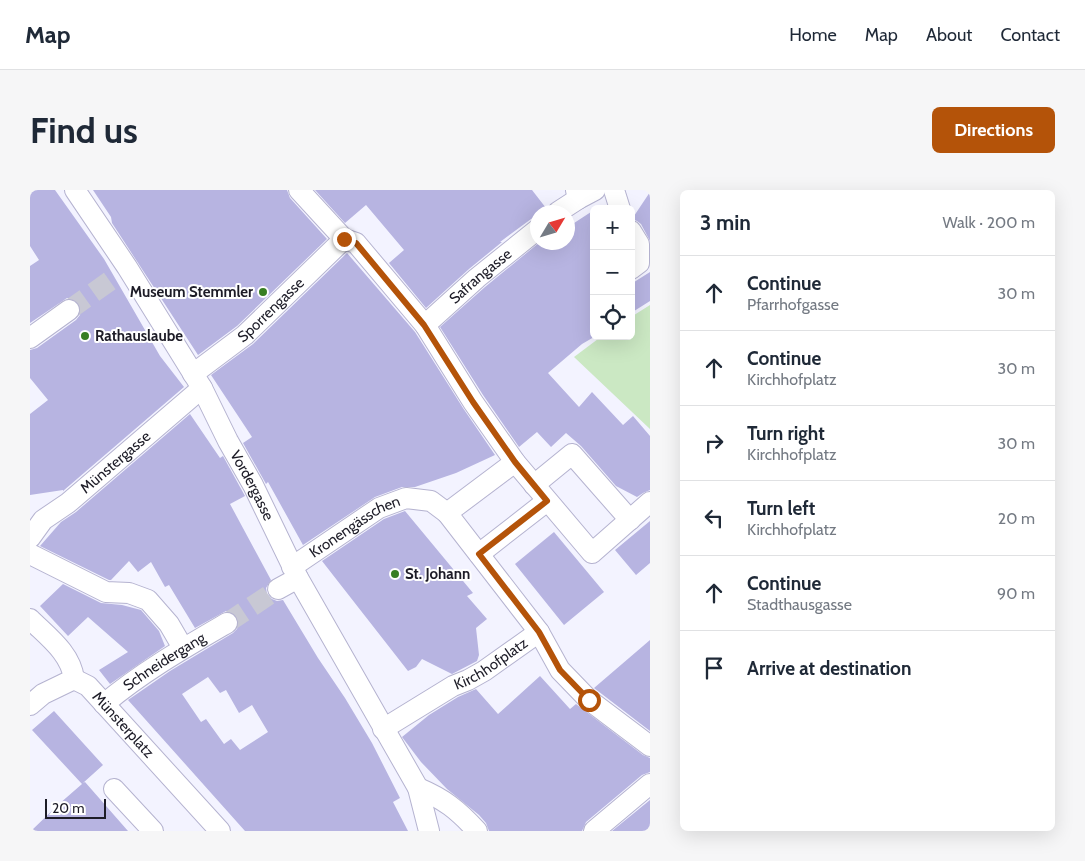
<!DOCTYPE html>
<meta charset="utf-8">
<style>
:root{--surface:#fff;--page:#f6f6f7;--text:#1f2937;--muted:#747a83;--line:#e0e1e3;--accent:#b45309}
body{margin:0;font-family:Cabin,sans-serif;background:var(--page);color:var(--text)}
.controls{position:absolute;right:15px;top:15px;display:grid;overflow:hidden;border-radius:8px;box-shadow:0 5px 20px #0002}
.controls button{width:45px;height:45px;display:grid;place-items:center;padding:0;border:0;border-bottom:1px solid var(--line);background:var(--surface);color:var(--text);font:25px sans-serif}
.compass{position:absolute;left:500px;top:15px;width:45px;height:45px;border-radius:50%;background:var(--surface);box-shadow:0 5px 20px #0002;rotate:52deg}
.scale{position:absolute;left:15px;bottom:12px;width:61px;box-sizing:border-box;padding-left:5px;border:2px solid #1d1c27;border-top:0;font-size:14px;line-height:18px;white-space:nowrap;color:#1d1c27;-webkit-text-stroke:4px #fff;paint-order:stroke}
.stop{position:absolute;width:15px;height:15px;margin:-11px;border:4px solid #b45309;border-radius:50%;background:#fff}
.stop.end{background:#b45309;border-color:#fff;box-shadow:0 1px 5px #0008}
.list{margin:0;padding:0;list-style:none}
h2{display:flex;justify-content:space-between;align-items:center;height:65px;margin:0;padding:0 20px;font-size:21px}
h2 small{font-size:16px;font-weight:400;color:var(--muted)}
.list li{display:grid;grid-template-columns:32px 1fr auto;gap:15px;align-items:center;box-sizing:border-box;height:75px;padding:0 20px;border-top:1px solid var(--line)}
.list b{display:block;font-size:19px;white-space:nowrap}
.list p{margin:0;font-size:16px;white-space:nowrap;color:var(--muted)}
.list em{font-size:16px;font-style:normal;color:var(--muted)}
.icon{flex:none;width:28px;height:28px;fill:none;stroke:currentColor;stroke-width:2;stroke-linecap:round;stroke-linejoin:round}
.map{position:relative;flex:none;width:620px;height:641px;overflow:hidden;border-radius:8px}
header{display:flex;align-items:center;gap:30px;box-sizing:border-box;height:70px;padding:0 25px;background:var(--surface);border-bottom:1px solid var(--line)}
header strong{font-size:24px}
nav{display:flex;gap:28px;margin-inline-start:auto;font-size:18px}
.intro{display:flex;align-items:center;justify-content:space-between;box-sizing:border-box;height:120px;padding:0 30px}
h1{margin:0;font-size:35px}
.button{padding:12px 22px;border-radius:8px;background:var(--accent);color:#fff;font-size:18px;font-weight:700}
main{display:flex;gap:30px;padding:0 30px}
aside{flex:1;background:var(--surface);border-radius:8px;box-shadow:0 5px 20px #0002}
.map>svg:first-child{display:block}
</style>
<header>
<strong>Map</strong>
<nav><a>Home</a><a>Map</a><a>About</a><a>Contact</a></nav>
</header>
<div class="intro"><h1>Find us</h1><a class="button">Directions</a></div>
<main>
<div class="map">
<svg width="620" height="641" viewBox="0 0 620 641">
<rect width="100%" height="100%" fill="#f3f3ff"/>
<!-- green -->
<path fill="#cbe8c3" d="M620,115V239L544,167L572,146H601V127Z"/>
<!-- building -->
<path fill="#b7b4e1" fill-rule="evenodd" d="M0,0H25L74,69L130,166L154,197L33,301V300L0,305V224L18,210L0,188V160L7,158L46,130L50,125L51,119L48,113L43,109L37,108L0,133V76L9,70L0,56Z
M63,0H257L260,8L297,49L207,136L168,165L82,33L81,27Z
M285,0H502L516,18L470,52H472L439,79L396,118L359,73L374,60L336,15L315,33Z
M620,2V51L611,34L607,31L602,29Z
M564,20V147L552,154L518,183L549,217L562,202L593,235L603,226L620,246V300L613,303L607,307L586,296L551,256L536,243L521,257L507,242L489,257L453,205L410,137L455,97L510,52H538V37Z
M317,63L385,142L433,218L465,265L426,283L385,297H372L345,307L273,355L238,292L236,294L213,253L222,247L181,185L223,154Z
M620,82V111L601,123V94Z
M160,224L190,268L193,266L215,306L200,314L241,390L236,398L237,404L242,409L247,411L253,410L288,468L315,508L342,553L370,608L363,612L378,641H215L98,510L140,481L203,443L207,439L209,433L207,427L202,423L196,421L165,438L139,395L135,397L121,372L108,382L99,371L81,390H79L10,356L31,332L46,322ZM178,487L190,503L196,500L209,523L222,515L238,542L210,560L201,549L194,554L176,529L171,532L152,504Z
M375,321L443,403L437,406L457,429L446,438L449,465L447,471L422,484L392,469L386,477L378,481L292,371L354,329Z
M620,331V373L606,385L585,360Z
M524,342L574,402L534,435L485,374Z
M33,394L71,413L92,415L111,420L129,441L135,456L80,494L69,480L98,462L58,427L38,446L10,416Z
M620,450V541L564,498Z
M510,486L540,519L546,514L613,565L620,568V582L612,585L556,632L552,641H459L456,633L449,625L417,599L391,572L372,547L399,525L428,507L446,499L468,524Z
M24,521L73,575L53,593L55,592L98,641H1L29,614L52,594L2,540Z
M620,610V641H582Z"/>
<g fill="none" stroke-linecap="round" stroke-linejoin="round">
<!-- minor-tunnel -->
<path stroke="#c8c8d4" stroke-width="20" stroke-dasharray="20 10" stroke-linecap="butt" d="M39,120L84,88
M197,433L248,399"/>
<!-- minor casing -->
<g stroke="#b5b3d0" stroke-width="22">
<g id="minor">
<path id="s1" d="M45,0L97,77L172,198L198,251L223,295L268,388L388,598L399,641"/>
<path d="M269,0L314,49L326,53L395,135L443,212L485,272L562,363L620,312"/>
<path d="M546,0L548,9L565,0"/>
<path d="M584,0L590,19"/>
<path d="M528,22L548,9"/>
<path d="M601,41L609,54V73L601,79"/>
<path id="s2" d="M395,135L447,88L508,39"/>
<path d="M0,148L39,120"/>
<path id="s3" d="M163,184L215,145L314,49"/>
<path d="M485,272L417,323L509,442L530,480L559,510L620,556"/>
<path d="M504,295L542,264L600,330"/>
<path id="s4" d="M0,348L13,330L38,313L172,198"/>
<path d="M0,364L76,402L99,403L118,410L139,434L153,458"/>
<path d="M449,364L517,311"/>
<path id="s5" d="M262,377L349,318L376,308L401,311L417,323"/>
<path d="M248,399L268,388"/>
<path d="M0,429C17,446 41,463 44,489"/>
<path id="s6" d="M44,489L58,496L190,641"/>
<path id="s7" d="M74,514C112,482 154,458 197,433"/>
<path d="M0,515L13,504L44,489"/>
<path id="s8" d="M353,539L423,496L438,490L454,481L509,442"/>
<path d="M388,598C414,609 428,620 447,641"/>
<path d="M84,599L123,641"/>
<path d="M564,641L620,594"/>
</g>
</g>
<!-- minor -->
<use href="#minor" stroke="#fff" stroke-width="20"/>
</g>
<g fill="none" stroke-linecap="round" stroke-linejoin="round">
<!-- route -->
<path stroke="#b45309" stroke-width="6" d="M314,49L326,53L394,135L443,212L485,272L517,311L449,364L509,442L530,480L559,510"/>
</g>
<!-- markers -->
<g fill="#377e22" stroke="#fff" stroke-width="2">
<circle cx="233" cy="102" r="5"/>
<circle cx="55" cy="146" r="5"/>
<circle cx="365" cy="384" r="5"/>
</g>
<g text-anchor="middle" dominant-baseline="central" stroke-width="4" stroke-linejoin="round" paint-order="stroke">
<!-- street labels -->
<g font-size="15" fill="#1d1c27" stroke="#fff">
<text stroke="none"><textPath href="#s2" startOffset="74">Safrangasse</textPath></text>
<text stroke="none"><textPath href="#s3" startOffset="101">Sporrengasse</textPath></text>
<text stroke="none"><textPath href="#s4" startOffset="115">Münstergasse</textPath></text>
<text stroke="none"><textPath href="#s1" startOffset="345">Vordergasse</textPath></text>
<text stroke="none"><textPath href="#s5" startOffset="75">Kronengässchen</textPath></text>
<text stroke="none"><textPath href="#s7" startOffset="74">Schneidergang</textPath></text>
<text stroke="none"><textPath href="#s8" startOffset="126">Kirchhofplatz</textPath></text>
<text stroke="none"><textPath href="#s6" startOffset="68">Münsterplatz</textPath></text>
</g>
<!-- poi labels -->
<g font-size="15" font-weight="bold" fill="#1d1c27" stroke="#fff" text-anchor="start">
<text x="223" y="102" text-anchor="end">Museum Stemmler</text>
<text x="65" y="146">Rathauslaube</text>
<text x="375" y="384">St. Johann</text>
</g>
</g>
</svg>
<div class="controls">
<button>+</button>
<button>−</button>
<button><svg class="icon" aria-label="locate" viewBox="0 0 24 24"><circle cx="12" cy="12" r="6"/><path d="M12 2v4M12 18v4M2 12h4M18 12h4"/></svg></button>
</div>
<svg class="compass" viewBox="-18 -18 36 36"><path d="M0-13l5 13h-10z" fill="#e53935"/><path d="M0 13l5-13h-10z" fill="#747a83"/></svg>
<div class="scale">20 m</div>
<div class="stop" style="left:559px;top:510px"></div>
<div class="stop end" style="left:314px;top:49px"></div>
</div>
<aside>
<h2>3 min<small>Walk · 200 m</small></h2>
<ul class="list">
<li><svg class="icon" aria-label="ahead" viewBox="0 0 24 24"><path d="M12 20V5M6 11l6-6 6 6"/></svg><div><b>Continue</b><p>Pfarrhofgasse</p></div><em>30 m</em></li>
<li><svg class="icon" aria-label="ahead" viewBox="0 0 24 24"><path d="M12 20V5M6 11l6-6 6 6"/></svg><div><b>Continue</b><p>Kirchhofplatz</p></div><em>30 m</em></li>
<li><svg class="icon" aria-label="right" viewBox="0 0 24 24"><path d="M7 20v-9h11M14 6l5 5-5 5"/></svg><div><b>Turn right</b><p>Kirchhofplatz</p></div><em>30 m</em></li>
<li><svg class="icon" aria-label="left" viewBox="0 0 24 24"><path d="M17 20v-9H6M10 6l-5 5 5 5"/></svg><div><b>Turn left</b><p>Kirchhofplatz</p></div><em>20 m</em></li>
<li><svg class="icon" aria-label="ahead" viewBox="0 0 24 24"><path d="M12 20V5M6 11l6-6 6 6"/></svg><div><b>Continue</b><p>Stadthausgasse</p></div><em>90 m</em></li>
<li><svg class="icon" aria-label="arrive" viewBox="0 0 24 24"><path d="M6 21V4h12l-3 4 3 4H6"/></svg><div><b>Arrive at destination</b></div></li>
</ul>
</aside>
</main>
